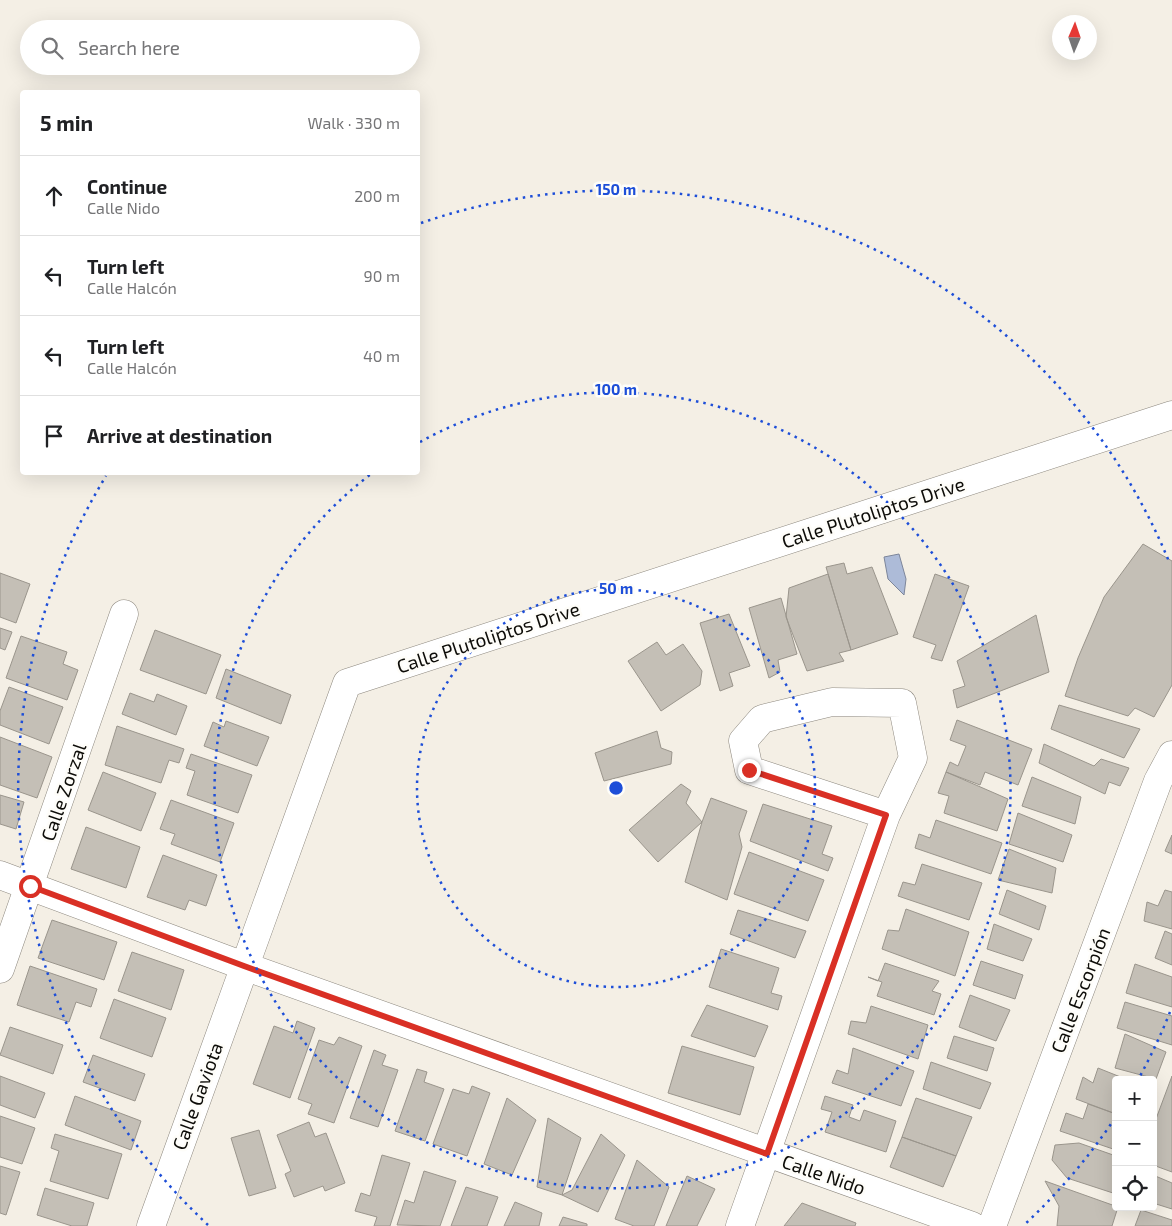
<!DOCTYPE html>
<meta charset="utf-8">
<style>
:root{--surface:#fff;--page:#f2f2f2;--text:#202124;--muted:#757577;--line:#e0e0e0}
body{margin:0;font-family:"Exo 2",sans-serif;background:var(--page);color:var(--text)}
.controls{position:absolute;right:15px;bottom:15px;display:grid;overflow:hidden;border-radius:5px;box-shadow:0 5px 20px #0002}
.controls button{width:45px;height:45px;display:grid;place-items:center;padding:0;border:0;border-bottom:1px solid var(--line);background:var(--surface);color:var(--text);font:25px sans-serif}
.compass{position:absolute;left:1052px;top:15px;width:45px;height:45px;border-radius:50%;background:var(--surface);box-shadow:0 5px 20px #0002;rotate:2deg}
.stop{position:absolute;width:15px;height:15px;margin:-11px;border:4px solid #d93025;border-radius:50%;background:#fff}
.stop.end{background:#d93025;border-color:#fff;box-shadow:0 1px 5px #0008}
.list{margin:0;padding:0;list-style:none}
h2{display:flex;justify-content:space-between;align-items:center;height:65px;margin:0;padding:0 20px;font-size:21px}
h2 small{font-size:16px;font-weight:400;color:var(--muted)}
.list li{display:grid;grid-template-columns:32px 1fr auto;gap:15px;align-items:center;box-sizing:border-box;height:80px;padding:0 20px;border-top:1px solid var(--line)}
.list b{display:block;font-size:19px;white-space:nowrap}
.list p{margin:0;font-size:16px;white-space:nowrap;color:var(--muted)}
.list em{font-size:16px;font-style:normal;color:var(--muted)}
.icon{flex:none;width:28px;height:28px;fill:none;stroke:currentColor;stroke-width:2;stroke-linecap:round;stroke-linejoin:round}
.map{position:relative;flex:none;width:1172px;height:1226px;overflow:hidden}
.search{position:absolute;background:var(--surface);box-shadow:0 5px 20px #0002;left:20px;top:20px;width:400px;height:55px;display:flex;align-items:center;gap:12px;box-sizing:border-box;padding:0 18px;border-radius:28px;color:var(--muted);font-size:19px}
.panel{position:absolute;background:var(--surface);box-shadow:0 5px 20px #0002;left:20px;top:90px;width:400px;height:385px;border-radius:5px}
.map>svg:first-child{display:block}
</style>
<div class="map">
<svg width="1172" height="1226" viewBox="0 0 1172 1226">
<rect width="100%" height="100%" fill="#f4efe5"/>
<!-- water -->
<path fill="#adbbd8" stroke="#7d869a" d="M899,554L906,579L904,595L888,579L884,557Z"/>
<!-- building -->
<path fill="#c4bfb6" stroke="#9a958c" d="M1143,544L1172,561V685L1154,717L1135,708L1128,716L1065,696L1078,658L1104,597Z
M844,563L847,574L872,567L898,634L851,650L826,567Z
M0,573L30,584L16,623L0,617Z
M828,574L851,650L839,653L844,661L807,671L786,617L789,588Z
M935,574L969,586L942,661L931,658L936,645L913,637Z
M781,598L797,654L778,660L780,672L769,678L749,608Z
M729,614L750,666L729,673L733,686L720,691L700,623Z
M1036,615L1049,672L957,708L953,690L965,686L957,661Z
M0,628L12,632L5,650L0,648Z
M155,630L221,655L206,694L140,670Z
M21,636L67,652L63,664L78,670L67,700L6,678Z
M657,642L666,655L683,644L702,671L700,685L661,711L628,661Z
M226,669L291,695L281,724L216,698Z
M9,687L63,707L49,744L0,725V711Z
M130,693L154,702L157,694L187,706L176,735L122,714Z
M1059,705L1140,729L1124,758L1051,729Z
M957,720L1032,749L1018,785L985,772L980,785L946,772L950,762L958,766L966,746L950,740Z
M226,721L269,737L257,766L204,746L213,722L224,727Z
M117,726L184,749L179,763L169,760L161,783L105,765Z
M657,731L661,748L672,752L671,764L604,781L595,753Z
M0,737L52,757L37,798L0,785Z
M1044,744L1094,766L1101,759L1129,768L1120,786L1109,782L1105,794L1039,763Z
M191,754L252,775L238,813L187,795L195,771L186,768Z
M103,772L156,793L141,831L88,810Z
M946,772L1008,799L997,831L944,813L949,796L938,793Z
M1032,777L1081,797L1075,824L1022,806Z
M681,784L691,791L686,803L702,822L658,862L629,830Z
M0,795L24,802L16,829L0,824Z
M711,798L747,811L739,834L742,847L727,900L685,882L702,822Z
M171,800L234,823L220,862L171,844L175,834L160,829Z
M763,804L832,826L822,854L833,858L828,871L750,841Z
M1018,813L1072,835L1063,862L1009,844Z
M936,820L1002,843L991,874L915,848L919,834L930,838Z
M86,827L140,847L126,888L71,869Z
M1172,835V854L1165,851Z
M1009,849L1056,868L1052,893L998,880Z
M749,852L824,880L808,921L734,894Z
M163,855L217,875L206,906L189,900L185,910L147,897Z
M922,864L982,883L969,920L898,896L903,882L915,885Z
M1007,890L1046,906L1039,930L999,914Z
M1165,890L1172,892V929L1144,921L1147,902L1158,906Z
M906,909L969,932L955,976L882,949L888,930L899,931Z
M738,910L806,931L795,958L730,934Z
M52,920L117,942L104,980L38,958Z
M994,924L1032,939L1023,961L987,949Z
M1165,931L1172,934V965L1155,958Z
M721,949L779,968L771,993L782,996L778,1010L709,987Z
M132,952L184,970L171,1010L118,991Z
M981,961L1023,975L1015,999L973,985Z
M885,963L939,981L932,991L941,994L934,1015L877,996L882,982L868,977L878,981Z
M1135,964L1172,977V1007L1126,993Z
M30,966L97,989L91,1007L76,1002L69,1022L17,1005Z
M970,995L1010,1010L996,1041L959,1027Z
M114,999L166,1018L152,1057L100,1038Z
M1125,1002L1172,1016V1045L1117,1028Z
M707,1005L768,1026L755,1057L691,1036Z
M871,1006L928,1025L918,1059L848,1034L851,1021L866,1023Z
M297,1021L315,1028L290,1098L253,1084L274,1026L293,1033Z
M10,1027L63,1045L53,1074L0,1055Z
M1125,1034L1166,1052L1156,1079L1115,1068Z
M954,1036L994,1048L987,1071L947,1058Z
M339,1037L362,1046L334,1123L308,1114L312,1104L298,1099L319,1040L334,1045Z
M682,1046L754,1067L740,1115L668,1093Z
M853,1048L914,1071L901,1106L832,1083L837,1070L848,1074Z
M374,1050L386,1055L382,1065L398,1070L378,1127L350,1118Z
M93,1055L145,1074L135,1101L83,1082Z
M931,1062L991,1083L980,1109L923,1089Z
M1098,1068L1128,1080H1116V1114L1076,1099L1083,1077L1093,1083Z
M417,1069L427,1072L424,1082L444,1089L425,1141L395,1131Z
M0,1076L45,1093L35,1118L0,1105Z
M1172,1076V1172L1153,1165V1127Z
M472,1086L490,1093L467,1156L433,1144L453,1089L469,1094Z
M75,1096L141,1121L131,1150L65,1125Z
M825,1096L853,1105L849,1117L860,1121L864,1110L896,1121L886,1152L825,1132L832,1112L821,1109Z
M507,1098L536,1120L512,1175L484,1164Z
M916,1098L972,1117L956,1156L902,1137Z
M1088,1104L1116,1114V1150L1060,1131L1066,1113L1083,1119Z
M0,1116L35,1128L22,1164L0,1157Z
M548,1118L581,1138L562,1195L537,1187Z
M309,1122L315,1137L326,1133L345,1183L325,1191L323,1186L294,1197L285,1174L291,1171L277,1135Z
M259,1130L276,1188L249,1196L231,1138Z
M55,1134L122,1154L108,1199L50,1181L59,1151L51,1148Z
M601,1134L625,1155L598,1212L562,1195L572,1190Z
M902,1137L956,1156L943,1187L890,1167Z
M1079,1143L1116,1156V1194L1067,1178L1052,1160L1055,1145Z
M382,1155L410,1163L390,1226H374L377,1217L355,1211L361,1193L370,1196Z
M637,1160L669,1187L654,1226H634L615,1219Z
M0,1166L20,1172L6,1215L0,1213Z
M424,1171L456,1181L440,1226L397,1225L405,1200L414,1203Z
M1153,1175L1172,1183V1209L1153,1203Z
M687,1176L715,1189L697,1226H666Z
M1045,1181L1118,1207L1112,1226H1057L1059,1206Z
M466,1187L498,1197L487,1226H451Z
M45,1188L94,1203L87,1226H72L37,1215Z
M515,1202L542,1213L539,1226H504Z
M802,1203L856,1223L855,1226H784Z
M1141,1210L1172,1220V1226H1135Z
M563,1217L587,1224V1226H559Z"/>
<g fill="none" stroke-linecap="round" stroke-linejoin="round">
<!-- minor casing -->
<g stroke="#8d887f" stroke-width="29">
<path id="minor" d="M832,702L902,703L913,758L886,815L749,770L743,741L762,719Z
M0,875L244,966L972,1226
M0,969L124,614
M151,1226L347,683L1172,415
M740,1226L886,815
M992,1226L1158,781L1172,755"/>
</g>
<!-- minor -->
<use href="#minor" stroke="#fff" stroke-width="28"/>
</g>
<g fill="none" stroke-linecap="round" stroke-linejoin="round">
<!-- route -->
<path stroke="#d93025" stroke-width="6" d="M30,886L244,966L767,1154L886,815L749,770"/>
</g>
<!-- distance rings -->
<g fill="none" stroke="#1d4ed8" stroke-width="2.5" stroke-dasharray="2.5 5">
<circle cx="616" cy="788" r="199"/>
<path d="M420 442A398 398 0 1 1 371 474"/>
<path d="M1170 1012A598 598 0 0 1 1139 1078M1115 1118A598 598 0 0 1 1024 1225M208 1225A598 598 0 0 1 106 476M421 223A598 598 0 0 1 1170 564"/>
</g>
<g text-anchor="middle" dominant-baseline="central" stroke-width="5" stroke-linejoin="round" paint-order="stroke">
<!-- street labels -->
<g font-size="19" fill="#0d0c08" stroke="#fefdf9">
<text transform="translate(873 512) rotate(-18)">Calle Plutoliptos Drive</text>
<text transform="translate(488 637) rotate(-18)">Calle Plutoliptos Drive</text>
<text transform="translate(63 792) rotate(-71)">Calle Zorzal</text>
<text transform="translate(1080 990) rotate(-69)">Calle Escorpión</text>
<text transform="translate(197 1096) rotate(-70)">Calle Gaviota</text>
<text transform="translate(824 1174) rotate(19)">Calle Nido</text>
</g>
</g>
<circle cx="616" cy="788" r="8" fill="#1d4ed8" stroke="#fefdf9" stroke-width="2.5"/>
<g font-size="15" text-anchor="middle" font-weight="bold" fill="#1d4ed8" stroke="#fefdf9" stroke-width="5" stroke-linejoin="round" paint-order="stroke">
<text x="616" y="195">150 m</text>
<text x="616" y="395">100 m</text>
<text x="616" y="594">50 m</text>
</g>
</svg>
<div class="controls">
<button>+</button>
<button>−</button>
<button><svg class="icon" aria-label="locate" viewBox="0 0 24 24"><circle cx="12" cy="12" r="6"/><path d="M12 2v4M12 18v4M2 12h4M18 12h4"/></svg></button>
</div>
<svg class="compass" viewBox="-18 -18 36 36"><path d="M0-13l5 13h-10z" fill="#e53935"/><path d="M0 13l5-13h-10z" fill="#757577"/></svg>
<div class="stop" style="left:30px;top:886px"></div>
<div class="stop end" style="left:749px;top:770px"></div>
<div class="search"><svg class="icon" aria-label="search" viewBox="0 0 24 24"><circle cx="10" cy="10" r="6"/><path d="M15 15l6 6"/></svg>Search here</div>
<section class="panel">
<h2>5 min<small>Walk · 330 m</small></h2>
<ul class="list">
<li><svg class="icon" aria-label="ahead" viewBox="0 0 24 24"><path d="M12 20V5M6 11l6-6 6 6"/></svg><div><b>Continue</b><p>Calle Nido</p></div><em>200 m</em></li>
<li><svg class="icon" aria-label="left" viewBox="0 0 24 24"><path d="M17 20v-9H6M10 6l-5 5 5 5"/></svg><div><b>Turn left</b><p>Calle Halcón</p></div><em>90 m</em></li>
<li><svg class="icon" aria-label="left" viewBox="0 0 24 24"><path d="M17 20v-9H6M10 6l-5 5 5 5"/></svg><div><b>Turn left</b><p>Calle Halcón</p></div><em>40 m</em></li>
<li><svg class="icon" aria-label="arrive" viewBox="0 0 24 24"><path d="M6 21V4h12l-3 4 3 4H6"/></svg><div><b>Arrive at destination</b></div></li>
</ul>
</section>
</div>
